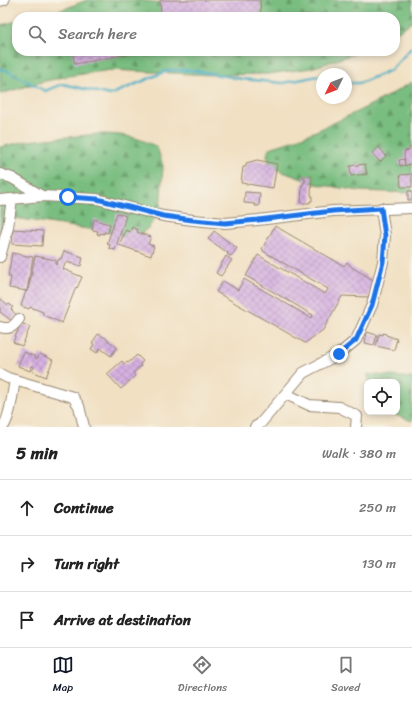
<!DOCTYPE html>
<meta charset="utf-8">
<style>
:root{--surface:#fff;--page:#f6f6f6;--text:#222;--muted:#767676;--line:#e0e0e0;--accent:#111827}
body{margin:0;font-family:Sriracha,sans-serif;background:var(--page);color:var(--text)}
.controls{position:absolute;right:12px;bottom:12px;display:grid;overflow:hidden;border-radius:8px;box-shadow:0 2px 6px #0003}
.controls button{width:36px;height:36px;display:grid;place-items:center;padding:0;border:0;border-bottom:1px solid var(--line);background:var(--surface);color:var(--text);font:20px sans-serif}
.compass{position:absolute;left:316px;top:68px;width:36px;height:36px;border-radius:50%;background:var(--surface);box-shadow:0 2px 6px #0003;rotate:227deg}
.stop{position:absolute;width:12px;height:12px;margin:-9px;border:3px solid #1a73e8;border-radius:50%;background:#fff}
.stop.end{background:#1a73e8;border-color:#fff;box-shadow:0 1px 4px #0008}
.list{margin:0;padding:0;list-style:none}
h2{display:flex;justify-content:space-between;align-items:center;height:52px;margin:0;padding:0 16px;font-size:17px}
h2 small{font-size:13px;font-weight:400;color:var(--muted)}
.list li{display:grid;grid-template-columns:26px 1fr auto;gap:12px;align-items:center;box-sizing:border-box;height:56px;padding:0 16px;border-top:1px solid var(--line)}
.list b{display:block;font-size:15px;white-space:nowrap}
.list em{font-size:13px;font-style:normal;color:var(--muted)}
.icon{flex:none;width:22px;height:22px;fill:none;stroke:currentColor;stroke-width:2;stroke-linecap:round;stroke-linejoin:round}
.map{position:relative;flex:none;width:412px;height:427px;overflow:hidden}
.search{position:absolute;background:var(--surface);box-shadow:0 2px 6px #0003;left:12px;right:12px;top:12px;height:44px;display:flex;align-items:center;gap:10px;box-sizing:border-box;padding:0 14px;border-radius:16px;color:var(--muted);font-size:15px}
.sheet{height:220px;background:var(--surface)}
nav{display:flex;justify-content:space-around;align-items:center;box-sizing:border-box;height:56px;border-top:1px solid var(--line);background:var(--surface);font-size:11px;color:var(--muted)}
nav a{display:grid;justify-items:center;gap:2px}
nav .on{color:var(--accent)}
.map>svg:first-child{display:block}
</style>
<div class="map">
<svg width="412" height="427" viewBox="0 0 412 427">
<defs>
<pattern id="forest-firs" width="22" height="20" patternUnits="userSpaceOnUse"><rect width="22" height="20" fill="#79bd80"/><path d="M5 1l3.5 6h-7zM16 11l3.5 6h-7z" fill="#649a68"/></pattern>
<pattern id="building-cross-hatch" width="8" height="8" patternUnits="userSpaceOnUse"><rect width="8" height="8" fill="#d6b1e1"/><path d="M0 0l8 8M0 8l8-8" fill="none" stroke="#af90b6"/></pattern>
</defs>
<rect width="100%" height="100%" fill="#f7f3e8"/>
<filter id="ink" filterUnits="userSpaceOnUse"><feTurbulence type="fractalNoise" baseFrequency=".025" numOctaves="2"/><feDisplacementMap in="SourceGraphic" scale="8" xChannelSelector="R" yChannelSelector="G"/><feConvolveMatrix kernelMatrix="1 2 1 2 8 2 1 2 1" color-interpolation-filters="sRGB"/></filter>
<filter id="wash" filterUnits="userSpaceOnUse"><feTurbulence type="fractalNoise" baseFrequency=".012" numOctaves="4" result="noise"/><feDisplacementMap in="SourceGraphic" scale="16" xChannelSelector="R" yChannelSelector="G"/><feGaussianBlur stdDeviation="0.9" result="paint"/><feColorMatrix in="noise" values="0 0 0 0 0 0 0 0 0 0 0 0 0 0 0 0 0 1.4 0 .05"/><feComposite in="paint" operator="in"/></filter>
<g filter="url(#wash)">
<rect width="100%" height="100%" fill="#f1e0c2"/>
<!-- forest -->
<path fill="url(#forest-firs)" stroke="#5a744f" d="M87,0H133L176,4L250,0H412V22L395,33V17H35L56,12Z
M17,21V51H363L312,68L269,74L212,75L111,70L69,76L41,82L0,94V25Z
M412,82V193L360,191L316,184L283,172L271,166L267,156L269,148C296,141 321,129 346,117C369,106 391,95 412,82Z
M98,134C121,134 136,136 157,147L163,166L160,211L149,227L138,236H119L108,232L8,217L0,232V147L27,141Z
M367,374L412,378V421L387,412H397V382H370Z"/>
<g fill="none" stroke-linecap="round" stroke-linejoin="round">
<!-- stream -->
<path stroke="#43abc3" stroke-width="2.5" d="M0,69L6,70L45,91L63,84L110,95L169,70H191L242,79L283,83L318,76L322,77
M346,83H360L391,70L412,47"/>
</g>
<g id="blocks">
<!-- building -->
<path fill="url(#building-cross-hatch)" d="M160,0H260L261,16L161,17Z
M72,51H143V53L129,55V54L75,64Z
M379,147L386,156L380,162L372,153Z
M412,147V163L405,166L404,151L409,150V148Z
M404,159L405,165L400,166L399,160Z
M257,160L277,164L273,188L241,183L243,167H246V163Z
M365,164L367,174L351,176L350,166Z
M412,174V187H401L400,175Z
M303,176H312L311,195H312V201H310V203H301L302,185H303L304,182H305V178H303Z
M408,191H412V200H408Z
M245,192L260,193L259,206H255V204L244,203Z
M117,213L126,216L115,250L109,248L110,245L107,244Z
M94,219L98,220V221L110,224L108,233L104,232V234L100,233V235L97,234L98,231L92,230Z
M275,226L344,266L347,262L353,268L375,281L368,297L342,296L323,330L305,343L216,292L223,281L238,290L244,279L311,318L313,315L246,276L258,255L325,294L328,289L263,251V250L262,249Z
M132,227L138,230L137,232L151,237L148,244L154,246L151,256L119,245L126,230L130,232Z
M13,229L43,231L42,246L12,244Z
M214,231L237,248L232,255L230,256L227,254L228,253L208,239Z
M64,251L83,257L81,266L66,262L63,269L82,277L77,288L76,287L62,323L43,315V312L30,307L29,309L21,306L26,291H28L35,256L56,260V265L59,259H61Z
M12,253L33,257L27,291L9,288L11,277H8Z
M226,256L232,260L221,276L216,273Z
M0,298L8,305L9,304L13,307L11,309L16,315L12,321L0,312Z
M21,323L30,327L22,346L13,342Z
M367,332L377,335L374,345L365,343Z
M383,333L386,334V335L397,339L394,350L376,346L379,334L383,335Z
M98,334L106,338V339L117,347L111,356L100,348L97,353L91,349L94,344L92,343Z
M24,352L36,357L35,358L37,359L40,354L53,360L46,377L32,371L34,367L32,366L30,371L18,366Z
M137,355L143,361L140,364L141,366L133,373L135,376L121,389L107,374L122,361L124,364L127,362L128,363Z"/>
</g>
</g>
<g filter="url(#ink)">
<use href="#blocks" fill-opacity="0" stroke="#968570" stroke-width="1"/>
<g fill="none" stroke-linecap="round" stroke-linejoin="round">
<!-- minor casing -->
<g stroke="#968570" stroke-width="12">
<path id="minor" d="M0,1L4,0
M0,174L12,178L42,196
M0,200L43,196L97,199L163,216L193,220L225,223L258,220L333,211L412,208
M0,257L8,227L12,199
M0,327C10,330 13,327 19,319
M0,374L8,378L73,397L79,406L84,427
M286,394L309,405L339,407L357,416L356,427
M3,427C11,415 12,395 15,380
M255,427L260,424L303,373L339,354L356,340L372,305L383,262L385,236L381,208"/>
</g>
<!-- minor -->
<use href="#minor" stroke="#fff" stroke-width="10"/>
</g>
</g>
<g fill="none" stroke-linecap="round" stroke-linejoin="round" filter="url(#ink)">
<!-- route -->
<path stroke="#1a73e8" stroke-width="5" d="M68,197L97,199L163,216L193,220L225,223L258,220L333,211L381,208L385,236L383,262L372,305L356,340L339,354"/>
</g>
</svg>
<div class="controls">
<button><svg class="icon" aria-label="locate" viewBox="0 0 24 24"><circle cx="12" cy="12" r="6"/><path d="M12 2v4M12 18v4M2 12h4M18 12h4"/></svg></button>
</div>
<svg class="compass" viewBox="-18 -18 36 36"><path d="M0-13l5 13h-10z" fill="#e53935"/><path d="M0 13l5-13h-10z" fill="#767676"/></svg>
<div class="stop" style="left:68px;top:197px"></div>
<div class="stop end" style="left:339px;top:354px"></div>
<div class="search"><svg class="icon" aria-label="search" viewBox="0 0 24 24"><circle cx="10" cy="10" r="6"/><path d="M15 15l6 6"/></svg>Search here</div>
</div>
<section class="sheet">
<h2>5 min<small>Walk · 380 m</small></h2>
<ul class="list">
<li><svg class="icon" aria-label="ahead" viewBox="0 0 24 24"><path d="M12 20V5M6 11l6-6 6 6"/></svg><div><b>Continue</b></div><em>250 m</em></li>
<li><svg class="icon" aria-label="right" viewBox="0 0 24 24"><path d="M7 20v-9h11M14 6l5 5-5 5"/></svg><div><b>Turn right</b></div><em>130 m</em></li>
<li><svg class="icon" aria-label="arrive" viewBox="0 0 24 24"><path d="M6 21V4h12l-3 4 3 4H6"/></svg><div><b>Arrive at destination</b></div></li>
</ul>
</section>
<nav>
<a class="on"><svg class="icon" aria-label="map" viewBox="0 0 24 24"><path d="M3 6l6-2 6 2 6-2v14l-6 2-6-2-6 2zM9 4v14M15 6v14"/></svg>Map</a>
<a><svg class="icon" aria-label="directions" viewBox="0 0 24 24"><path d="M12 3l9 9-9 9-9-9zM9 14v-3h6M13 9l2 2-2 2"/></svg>Directions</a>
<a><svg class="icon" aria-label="saved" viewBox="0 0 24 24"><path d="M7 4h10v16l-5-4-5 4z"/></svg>Saved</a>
</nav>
